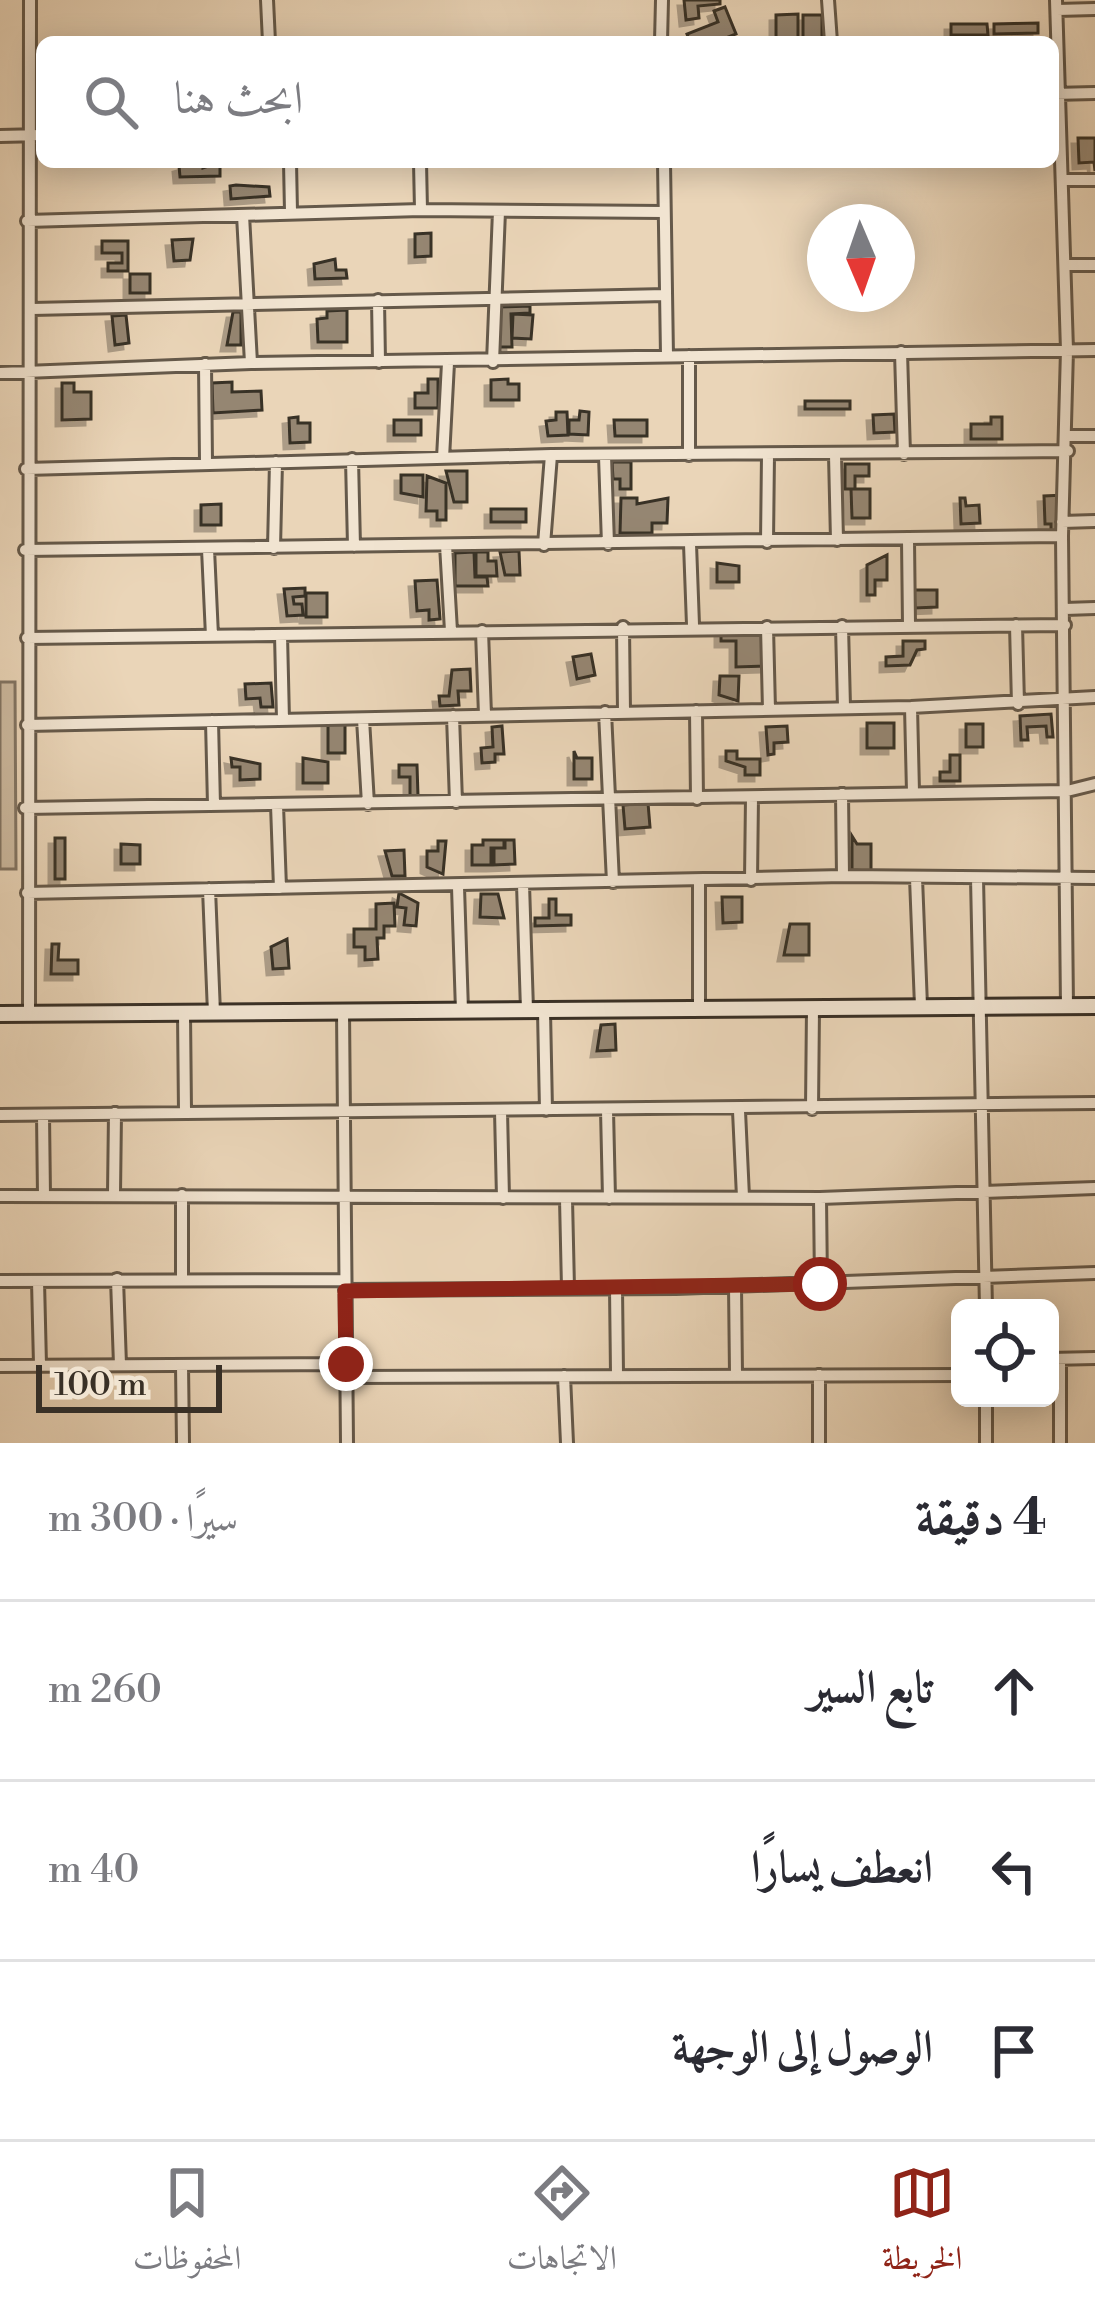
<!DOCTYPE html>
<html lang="ar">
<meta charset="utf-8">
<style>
:root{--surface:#fff;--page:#f2f2f3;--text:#2b2b33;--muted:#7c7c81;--line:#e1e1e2;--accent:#8f2418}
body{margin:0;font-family:"Libre Bodoni",Amiri,serif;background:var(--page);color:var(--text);direction:rtl}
.controls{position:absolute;right:36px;bottom:36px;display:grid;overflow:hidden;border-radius:18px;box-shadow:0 6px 30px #0003}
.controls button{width:108px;height:108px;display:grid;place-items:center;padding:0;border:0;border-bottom:3px solid var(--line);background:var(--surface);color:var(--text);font:60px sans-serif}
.compass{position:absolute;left:807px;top:204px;width:108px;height:108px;border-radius:50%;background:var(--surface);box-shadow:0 6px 30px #0003;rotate:178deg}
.scale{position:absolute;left:36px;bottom:30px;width:186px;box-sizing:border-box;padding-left:12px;border:6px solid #393026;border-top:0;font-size:33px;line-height:42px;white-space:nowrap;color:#393026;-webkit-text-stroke:9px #f1e4d1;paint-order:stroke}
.stop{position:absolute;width:36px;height:36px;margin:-27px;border:9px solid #8f2418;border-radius:50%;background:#fff}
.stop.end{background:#8f2418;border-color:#fff;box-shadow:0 3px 12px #0008}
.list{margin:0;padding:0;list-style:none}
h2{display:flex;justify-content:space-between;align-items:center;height:156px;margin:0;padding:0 48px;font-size:51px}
h2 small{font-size:39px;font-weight:400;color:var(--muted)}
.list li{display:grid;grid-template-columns:78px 1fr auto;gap:36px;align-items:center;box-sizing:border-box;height:180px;padding:0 48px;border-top:3px solid var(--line)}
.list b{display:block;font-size:45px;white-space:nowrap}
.list em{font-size:39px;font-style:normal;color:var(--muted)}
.icon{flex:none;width:66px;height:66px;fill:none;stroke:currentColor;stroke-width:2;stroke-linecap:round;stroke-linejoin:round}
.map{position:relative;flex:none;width:1095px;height:1443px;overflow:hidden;direction:ltr}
.search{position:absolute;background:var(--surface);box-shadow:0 6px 30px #0003;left:36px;right:36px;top:36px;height:132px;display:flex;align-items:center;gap:30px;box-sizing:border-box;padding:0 42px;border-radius:18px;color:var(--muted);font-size:45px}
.sheet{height:696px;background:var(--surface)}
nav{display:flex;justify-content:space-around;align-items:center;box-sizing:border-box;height:168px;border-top:3px solid var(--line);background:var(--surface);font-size:33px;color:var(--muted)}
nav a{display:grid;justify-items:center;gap:6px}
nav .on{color:var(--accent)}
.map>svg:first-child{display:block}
</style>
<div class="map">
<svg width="1095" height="1443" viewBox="0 0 1095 1443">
<defs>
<filter id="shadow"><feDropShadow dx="-6" dy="6" stdDeviation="0" flood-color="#0004"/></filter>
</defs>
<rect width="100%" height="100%" fill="#ead5b8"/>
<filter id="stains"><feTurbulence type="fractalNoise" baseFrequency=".00167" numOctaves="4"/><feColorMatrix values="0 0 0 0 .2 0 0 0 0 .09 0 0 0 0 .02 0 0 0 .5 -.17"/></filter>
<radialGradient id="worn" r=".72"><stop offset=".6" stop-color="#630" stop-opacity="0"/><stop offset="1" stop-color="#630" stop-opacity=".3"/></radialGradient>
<!-- green -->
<path fill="#ccb99f" stroke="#827462" stroke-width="3" d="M0,682H15L16,869H0Z"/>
<!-- building -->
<path fill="#958672" stroke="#393026" stroke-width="3" filter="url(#shadow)" d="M684,0H720V4L698,6L699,18L686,20Z
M725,7L736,34L716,42H690L687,34L718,22L714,11Z
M798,14V42H776V15Z
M803,15H822V42H803Z
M1038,23V33L994,34V24Z
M951,24H987L988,35H951Z
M1078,138H1095V171L1094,162L1079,163Z
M194,162H203V168L220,162V176L180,177L179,166Z
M236,185L269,187L270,196L231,199L230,186Z
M431,233V256L415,257V234Z
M193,239L190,260L174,261L172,240Z
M102,241H128V271H108V263H122V253H102Z
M335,259L336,270H346L347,278L315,279L314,264Z
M130,274H150V293H130Z
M530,306V313L511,314L512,347H498L497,307Z
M347,310V342H318L317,319L327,318V311Z
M233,312H241V345H227Z
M513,314L533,315L531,339L512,338Z
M126,315L129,343L115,345L112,316Z
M428,379H438V408H415V393H428Z
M508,379V384H519V400H491V380Z
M232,382V392L261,391L262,410L213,413L212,383Z
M62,383H74V392H91V419L62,420Z
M805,401H850V409H805Z
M580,411L589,412L588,435L569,434V420H579Z
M556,412H567L568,435L548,436L546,421L556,420Z
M894,414L895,432L874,433L873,415Z
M298,417V423H310V442L290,443L289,418Z
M991,417H1002V439H971V424H991Z
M394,420H421V435H394Z
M614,420H647V436H615Z
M612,462H631V489H620V479H613Z
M845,464H869V476H855V489H845Z
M446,471H467V502H454Z
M401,475H423V497L401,493Z
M427,476L446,483V520H437V511H426Z
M851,489H870V518H852Z
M1064,495V532H1051V524H1045L1044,496Z
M621,498H637V504L668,498L667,523H652V533H620Z
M960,498H965L966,506L979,505L980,523L961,524Z
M221,504V525H201V505Z
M491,509H526V522H491Z
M519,551L520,575H505L500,552Z
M474,552L475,577H487L488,586H455V553Z
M476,552H488V561H496L497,576H476Z
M887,555V580H875V595H867V565Z
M717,563L739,566V582H717Z
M437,580L440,619L429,620V610L417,611L415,581Z
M305,588V596L293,597L294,604H302L303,615L287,616L284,589Z
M914,590H937V607L915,608Z
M306,593H327V617H306Z
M721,629L765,632L766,666L736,667V641H721Z
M903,641H925V649L917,650L910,665L886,666V657L903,656Z
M591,654L595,675L577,679L573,657Z
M470,669L471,691H458L459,705L440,706L439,696H449L452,670Z
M720,676H739L738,701L719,695Z
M271,683L273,707H261L260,698L246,699L245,684Z
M1051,714L1053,737H1047L1046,726L1027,727L1028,740H1021L1020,716Z
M328,721H345V753H328Z
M867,723H894V748H867Z
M966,724H983V747H966Z
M502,726L504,754H495V762L482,763L481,748L493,747L492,727Z
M787,726L788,742L774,743V754L768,755L766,727Z
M574,751L577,758H592V779H574Z
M726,751H737V759H760V775H745V767L726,761Z
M950,755H960V781H940V772H950Z
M231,758L260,764V779L240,780V767H232Z
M303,758L328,762V783H303Z
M399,765H417L418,796H410V777H399Z
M648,803L650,827L625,829L623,805Z
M852,836L857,844H871V871L852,870Z
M55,838H65V879H55Z
M483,840H504V848H491V865H472V845H483Z
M505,840H514L515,864L494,865V848H505Z
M438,841H446L443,874L427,867V851H438Z
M121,844L140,845V864H121Z
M404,850L405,876H392L385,851Z
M399,893L418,903L416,926L404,925L406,908L397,907Z
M481,894H498L504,918L480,917Z
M722,897H742V922L723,923Z
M549,899H556V915H571V925L535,926V918H549Z
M394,903L395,926H384V938H377L378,959L365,960V947H354V929H376V904Z
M790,924H809V955H784Z
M287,939L289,968L273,969L271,947Z
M52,944H59L58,960H78V974H51Z
M615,1024L616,1050L597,1051L601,1025Z"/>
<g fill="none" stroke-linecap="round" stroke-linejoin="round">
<!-- street casing -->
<g stroke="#65594a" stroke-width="16">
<path id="street" d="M267,0L269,42
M828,0L831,42
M1056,0L1067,350L1062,536L1067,1007
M1057,10L1095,9
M661,42L662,0
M1053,94L1095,93
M0,136L42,135
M290,162L291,212
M420,162L421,210
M664,162L667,356
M1063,180H1095
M243,215L251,363
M27,221L421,210L664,212
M1066,265H1095
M378,300L379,362
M32,309L666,295
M901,352L904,454
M493,362L499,211
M205,364L206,463
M0,373L251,363L1095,350
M1068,436H1095
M689,455V356
M835,455L837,540
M605,456L608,544
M443,458L448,363
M352,459L354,546
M26,469L551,455L1068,451
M1062,522L1095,521
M908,540L909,625
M767,542L768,455
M690,544L693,625
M446,545L451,631
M544,545L551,455
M274,548L276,462
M208,549L212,636
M25,550L1062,536
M1065,609L1095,608
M1016,625L1018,704
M842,626L844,707
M623,627L624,712
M767,627L769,710
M482,631L485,715
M281,635L283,720
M27,638L1065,625
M911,707L913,792
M696,711L697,799
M605,712L613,882
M453,716L456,802
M363,719L368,804
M212,721L214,805
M27,725L911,707L1095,697
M842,794L843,876
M277,805L280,888
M25,808L1067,791L1095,784
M916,878L921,1006
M977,878L986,1308
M751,880L752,797
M699,881V1009
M523,884L527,1010
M458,887L462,1011
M209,889L214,1013
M27,893L843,876L1095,878
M343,1011L347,1443
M544,1011L546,1110
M184,1013L185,1112
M29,1014L30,0
M812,1109L813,1008
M607,1110L609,1198
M501,1111L503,1198
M739,1111L743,1197
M0,1115L1095,1103
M43,1115L44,1196
M114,1194L115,1113
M182,1195V1280
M0,1196L820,1198L1095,1188
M820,1198L821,1284
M566,1199L568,1288
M117,1279L120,1365
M0,1281L345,1280
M38,1281L40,1365
M735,1286L736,1374
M616,1288L617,1374
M345,1290L676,1288L1095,1273
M1050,1359L1095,1358
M1060,1359V1443
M182,1365L183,1443
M0,1366L346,1364
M819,1375V1443
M564,1376L567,1443
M346,1377L960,1375
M986,1398V1443"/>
</g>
<!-- secondary casing -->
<g stroke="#393026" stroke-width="20">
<path id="secondary" d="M0,1014L1095,1006"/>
</g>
<!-- street -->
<use href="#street" stroke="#f1e4d1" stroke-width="10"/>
<!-- secondary -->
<use href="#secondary" stroke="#f1e4d1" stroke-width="14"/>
</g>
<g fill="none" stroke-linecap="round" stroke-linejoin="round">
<!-- route -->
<path stroke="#8f2418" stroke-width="15" d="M346,1364L345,1291L820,1284"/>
</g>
<rect width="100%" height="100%" filter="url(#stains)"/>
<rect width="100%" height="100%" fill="url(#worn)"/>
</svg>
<div class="controls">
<button><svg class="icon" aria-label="locate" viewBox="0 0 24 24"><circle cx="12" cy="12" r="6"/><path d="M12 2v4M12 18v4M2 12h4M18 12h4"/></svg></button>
</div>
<svg class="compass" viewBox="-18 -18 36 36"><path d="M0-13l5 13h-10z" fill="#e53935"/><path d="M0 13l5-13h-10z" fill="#7c7c81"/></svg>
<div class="scale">100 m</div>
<div class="stop" style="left:820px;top:1284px"></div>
<div class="stop end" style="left:346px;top:1364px"></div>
<div class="search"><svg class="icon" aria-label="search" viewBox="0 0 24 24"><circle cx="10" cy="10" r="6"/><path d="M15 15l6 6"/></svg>ابحث هنا</div>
</div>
<section class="sheet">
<h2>4 دقيقة<small>سيرًا · 300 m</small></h2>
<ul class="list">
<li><svg class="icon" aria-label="ahead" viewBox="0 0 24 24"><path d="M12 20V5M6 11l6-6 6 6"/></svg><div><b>تابع السير</b></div><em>260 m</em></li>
<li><svg class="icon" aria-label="left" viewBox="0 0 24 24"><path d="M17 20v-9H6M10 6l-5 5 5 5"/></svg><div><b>انعطف يسارًا</b></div><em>40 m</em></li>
<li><svg class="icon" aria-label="arrive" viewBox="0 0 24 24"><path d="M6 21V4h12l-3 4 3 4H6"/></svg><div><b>الوصول إلى الوجهة</b></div></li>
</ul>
</section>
<nav>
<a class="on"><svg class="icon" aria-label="map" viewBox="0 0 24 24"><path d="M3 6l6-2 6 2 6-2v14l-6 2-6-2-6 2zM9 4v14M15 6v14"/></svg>الخريطة</a>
<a><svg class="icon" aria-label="directions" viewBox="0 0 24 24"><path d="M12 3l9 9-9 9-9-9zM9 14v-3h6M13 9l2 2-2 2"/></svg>الاتجاهات</a>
<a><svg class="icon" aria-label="saved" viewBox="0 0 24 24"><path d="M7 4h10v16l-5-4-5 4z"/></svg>المحفوظات</a>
</nav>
